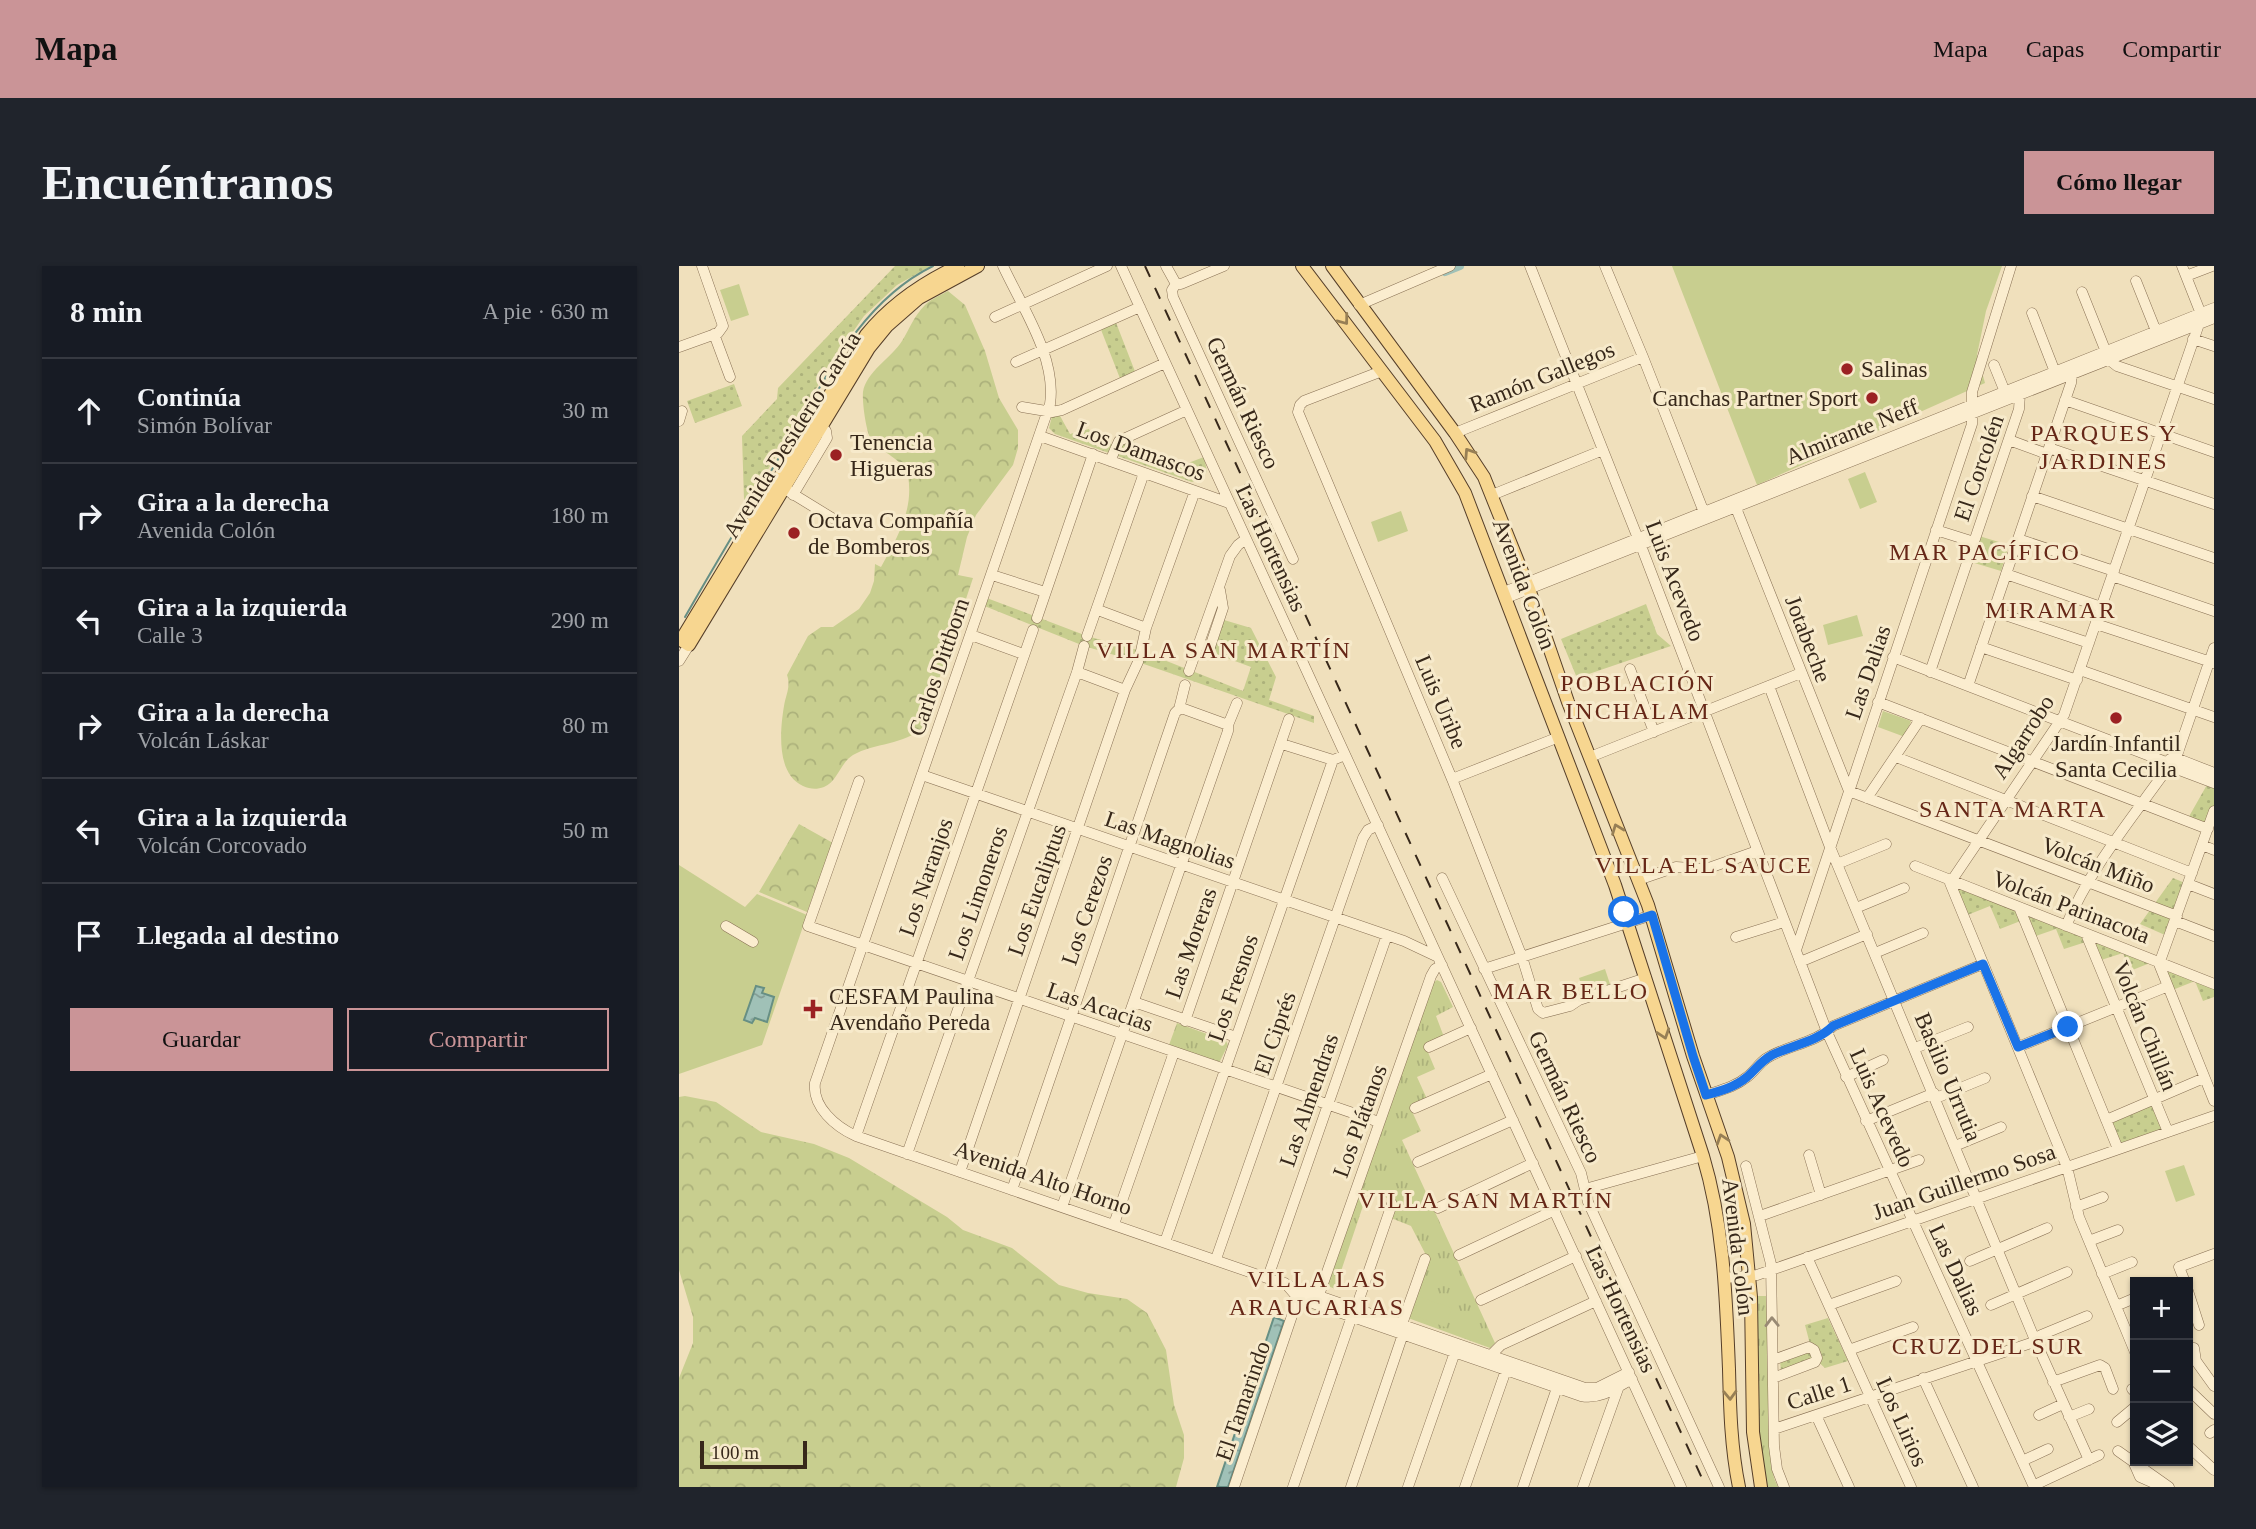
<!DOCTYPE html>
<html lang="es">
<meta charset="utf-8">
<style>
:root{--surface:#171b24;--page:#20242c;--text:#f1f3f6;--muted:#9ea1a6;--line:#363941;--accent:#ca9497}
body{margin:0;font-family:Georgia,serif;background:var(--page);color:var(--text)}
.controls{position:absolute;right:21px;bottom:21px;display:grid;overflow:hidden;border-radius:0px;box-shadow:0 2px 5px #0004}
.controls button{width:63px;height:63px;display:grid;place-items:center;padding:0;border:0;border-bottom:2px solid var(--line);background:var(--surface);color:var(--text);font:35px sans-serif}
.scale{position:absolute;left:21px;bottom:18px;width:107px;box-sizing:border-box;padding-left:7px;border:4px solid #37281a;border-top:0;font-size:19px;line-height:24px;white-space:nowrap;color:#37281a;-webkit-text-stroke:5px #f7eacb;paint-order:stroke}
.stop{position:absolute;width:21px;height:21px;margin:-16px;border:5px solid #1a73e8;border-radius:50%;background:#fff}
.stop.end{background:#1a73e8;border-color:#fff;box-shadow:0 2px 7px #0008}
.list{margin:0;padding:0;list-style:none}
h2{display:flex;justify-content:space-between;align-items:center;height:91px;margin:0;padding:0 28px;font-size:30px}
h2 small{font-size:23px;font-weight:400;color:var(--muted)}
.list li{display:grid;grid-template-columns:46px 1fr auto;gap:21px;align-items:center;box-sizing:border-box;height:105px;padding:0 28px;border-top:2px solid var(--line)}
.list b{display:block;font-size:26px;white-space:nowrap}
.list p{margin:0;font-size:23px;white-space:nowrap;color:var(--muted)}
.list em{font-size:23px;font-style:normal;color:var(--muted)}
.actions{display:flex;gap:14px;padding:21px 28px}
.actions a{flex:1;padding:16px 0;border:2px solid var(--accent);border-radius:0px;text-align:center;font-size:24px;color:var(--accent)}
.actions .main{background:var(--accent);color:#111}
.icon{flex:none;width:38px;height:38px;fill:none;stroke:currentColor;stroke-width:2;stroke-linecap:round;stroke-linejoin:round}
.map{position:relative;flex:none;width:1535px;height:1221px;overflow:hidden;border-radius:0px}
header{display:flex;align-items:center;gap:42px;box-sizing:border-box;height:98px;padding:0 35px;background:var(--accent);color:#111}
header strong{font-size:33px}
nav{display:flex;gap:38px;margin-inline-start:auto;font-size:24px}
.intro{display:flex;align-items:center;justify-content:space-between;box-sizing:border-box;height:168px;padding:0 42px}
h1{margin:0;font-size:49px}
.button{padding:18px 32px;border-radius:0px;background:var(--accent);color:#111;font-size:24px;font-weight:700}
main{display:flex;gap:42px;padding:0 42px}
aside{flex:1;background:var(--surface);border-radius:0px;box-shadow:0 2px 5px #0004}
.map>svg:first-child{display:block}
</style>
<header>
<strong>Mapa</strong>
<nav><a>Mapa</a><a>Capas</a><a>Compartir</a></nav>
</header>
<div class="intro"><h1>Encuéntranos</h1><a class="button">Cómo llegar</a></div>
<main>
<aside>
<h2>8 min<small>A pie · 630 m</small></h2>
<ul class="list">
<li><svg class="icon" aria-label="ahead" viewBox="0 0 24 24"><path d="M12 20V5M6 11l6-6 6 6"/></svg><div><b>Continúa</b><p>Simón Bolívar</p></div><em>30 m</em></li>
<li><svg class="icon" aria-label="right" viewBox="0 0 24 24"><path d="M7 20v-9h11M14 6l5 5-5 5"/></svg><div><b>Gira a la derecha</b><p>Avenida Colón</p></div><em>180 m</em></li>
<li><svg class="icon" aria-label="left" viewBox="0 0 24 24"><path d="M17 20v-9H6M10 6l-5 5 5 5"/></svg><div><b>Gira a la izquierda</b><p>Calle 3</p></div><em>290 m</em></li>
<li><svg class="icon" aria-label="right" viewBox="0 0 24 24"><path d="M7 20v-9h11M14 6l5 5-5 5"/></svg><div><b>Gira a la derecha</b><p>Volcán Láskar</p></div><em>80 m</em></li>
<li><svg class="icon" aria-label="left" viewBox="0 0 24 24"><path d="M17 20v-9H6M10 6l-5 5 5 5"/></svg><div><b>Gira a la izquierda</b><p>Volcán Corcovado</p></div><em>50 m</em></li>
<li><svg class="icon" aria-label="arrive" viewBox="0 0 24 24"><path d="M6 21V4h12l-3 4 3 4H6"/></svg><div><b>Llegada al destino</b></div></li>
</ul>
<div class="actions"><a class="main">Guardar</a><a>Compartir</a></div>
</aside>
<div class="map">
<svg width="1535" height="1221" viewBox="0 0 1535 1221">
<defs>
<pattern id="grass-tufts" width="24" height="20" patternUnits="userSpaceOnUse" patternTransform="scale(1.75)"><rect width="24" height="20" fill="#c8ce8f"/><path d="M3 7l-1-3M5 7V3M7 7l1-3M15 17l-1-3M17 17v-4M19 17l1-3" fill="none" stroke="#acb17b"/></pattern>
<pattern id="forest-crowns" width="20" height="18" patternUnits="userSpaceOnUse" patternTransform="scale(1.75)"><rect width="20" height="18" fill="#c8ce8f"/><path d="M2 6a3 3 0 1 1 6 0M12 15a3 3 0 1 1 6 0" fill="none" stroke="#acb17b"/></pattern>
<pattern id="park-dots" width="8" height="8" patternUnits="userSpaceOnUse" patternTransform="scale(1.75)"><rect width="8" height="8" fill="#c8ce8f"/><path d="M2 2h.1M6 6h.1" fill="none" stroke="#acb17b" stroke-width="1.8" stroke-linecap="round"/></pattern>
<pattern id="water-ripples" width="26" height="14" patternUnits="userSpaceOnUse" patternTransform="scale(1.75)"><rect width="26" height="14" fill="#a0c1b7"/><path d="M2 4q2-2 4 0t4 0M15 11q2-2 4 0t4 0" fill="none" stroke="#839d94"/></pattern>
</defs>
<rect width="100%" height="100%" fill="#f0e0bc"/>
<!-- grass -->
<path fill="url(#grass-tufts)" d="M758,714L762,716L774,741L757,750L765,771L746,779L756,803L738,811L748,833L731,841L742,865L723,874L816,1077L811,1082L729,1052L749,993L732,960L712,952L717,935L689,925L656,1023L647,1019L754,717Z
M498,757L547,775L549,779L540,797L490,779Z
M1078,1030H1089L1091,1182L1095,1212L1099,1221H1087L1079,1177Z"/>
<!-- forest -->
<path fill="url(#forest-crowns)" d="M269,25L286,39L306,85L320,132L339,164V182L334,199L297,249L288,271L279,309L294,312L244,461C226,479 195,477 174,489C161,497 159,515 145,521C137,524 131,523 124,520C97,508 101,464 105,440C107,428 112,421 108,409L129,370L142,361H154L180,343L191,327L195,315L196,298L202,301C218,272 235,244 229,210C225,193 202,187 192,173C187,166 183,135 184,126C187,106 213,91 223,75C231,62 235,50 246,39C252,33 262,29 269,25Z
M120,558L154,577L128,646L80,626Z
M6,830L37,836L82,866L135,878L170,892L268,951L284,964L333,982L380,1019L409,1027L448,1033L468,1047L487,1084L495,1139L505,1169V1192L497,1221H0V1112L14,1077V1051L0,1004V831Z"/>
<!-- park -->
<path fill="url(#park-dots)" d="M216,0H252L218,19L185,50L153,96L69,237L65,234L63,170L98,133L99,122Z
M434,49L457,108L442,115L419,56Z
M55,118L63,140L16,157L8,135Z
M380,148L391,168L410,163L418,181L431,177L435,180L453,171L463,194L480,187L488,205L525,191L528,205L524,212L513,216L376,168L370,162L373,150Z
M1300,270L1330,279L1322,305L1292,296Z
M305,331L408,370L462,385L564,425L572,401L534,387L545,354L572,362L597,411L590,434L635,450V457L459,396L405,380L303,339Z
M967,338L978,368L992,380L898,412L882,373Z
M1529,517L1535,519V542L1528,562L1508,554Z
M1494,612L1506,617L1486,669L1461,658Z
M1273,618L1339,642L1344,654L1321,663L1311,640L1286,650Z
M1342,643L1407,668L1410,675L1385,683L1377,663L1354,671Z
M1409,669L1476,695L1451,705L1444,687L1419,695Z
M1481,698L1535,719V731L1524,735L1516,715L1491,725Z
M1474,835L1487,865L1439,881L1429,854Z
M1149,1052L1169,1095L1146,1102L1136,1093L1102,1105L1101,1095L1132,1082L1126,1059Z"/>
<!-- garden -->
<path fill="#c8ce8f" d="M993,0H1323L1307,45L1298,89L1306,117L1078,219Z
M60,18L70,49L52,55L41,24Z
M1186,206L1198,236L1181,243L1169,213Z
M722,245L729,265L699,276L692,256Z
M1178,349L1184,370L1149,379L1144,359Z
M1204,445L1232,455L1226,471L1199,461Z
M0,599L66,641L78,628L128,649L83,779L0,808Z
M926,703L931,718L905,727L900,712Z
M1505,899L1516,929L1497,936L1486,905Z
M741,1031L773,1042L766,1061L734,1049Z"/>
<!-- water -->
<path fill="url(#water-ripples)" stroke="#678f84" stroke-width="2" d="M77,720L85,722L83,727L95,731L88,756L76,752L73,757L65,754Z
M595,1051L605,1055L549,1221H538Z"/>
<g fill="none" stroke-linecap="round" stroke-linejoin="round">
<!-- stream -->
<path stroke="#678f84" stroke-width="2" d="M6,351C38,295 71,240 104,185C144,118 180,36 254,0"/>
<!-- canal -->
<path stroke="#a0c1b7" stroke-width="8" d="M766,6L781,0"/>
<!-- minor casing -->
<g stroke="#887054" stroke-width="11">
<path id="minor" d="M324,0C343,41 378,92 371,138L136,817C133,841 157,861 177,870L906,1122H918L950,1106
M442,0L1002,1221
M487,0L497,18
M851,0L964,285L1148,766L1355,1221
M926,0L964,91L1026,249
M1507,10L1533,0
M1457,15L1477,65
M497,18L493,24L494,31L614,293
M497,18H502L545,0
M1403,26L1427,86
M680,39L771,0
M1353,47L1376,106
M316,51L428,0
M35,68L51,111
M1514,73L1535,80
M0,81L39,67L44,60L23,0
M1429,93L1438,100L1535,133
M337,96L461,41
M1315,99L1326,126
M703,105L625,135L621,139L619,146L773,513L843,691L859,743L864,747L891,740L900,734L967,712
M1386,134L1535,186
M343,141L373,146L383,144L486,97
M0,155L3,145
M776,167L964,91
M361,170L550,237
M1330,174L1368,188
M1370,182L1535,238
M431,195L440,175L508,144
M109,225L153,252
M114,229L148,172L147,165L139,159
M813,229L924,184
M1353,230L1535,292
M1055,237L1170,525L1498,650
M1257,264L1295,276
M1339,273L1435,305
M1327,308L1422,341
M313,309L366,326
M1433,310L1535,345
M825,326L1535,42
M827,332L1535,52
M419,344L467,362
M1314,345L1410,377
M358,352L414,188
M1417,358L1535,397
M292,369L344,388
M408,370L465,207
M522,378L531,381L544,342L541,324
M1302,381L1398,414
M462,385L467,362L516,225
M1214,391L1484,495L1490,500L1535,517
M0,395L10,379
M951,403L975,466
M1401,404L1535,451
M510,405L551,290L559,279L567,273
M398,406L446,424
M1251,406L1340,143L1341,128
M1090,420L1151,581L1356,1074L1410,1194
M1289,420L1392,117L1393,105
M1199,436L1529,563
M500,443H505L549,459
M603,478L654,494
M911,491L1122,407
M1217,491L1513,607
M1491,493L1497,492L1535,507
M243,509L725,675L759,691
M773,513L880,471
M180,515L129,660L700,856
M1188,532L1242,452
M1535,545L1480,698L1535,835
M1523,579L1535,584
M1158,598L1207,578
M1236,600L1535,718
M763,612L902,907L909,936L1040,1221
M959,614L997,601L1027,603L1078,585
M1509,618L1535,628
M1340,641L1439,883
M1177,642L1225,622
M1496,655L1535,670
M47,660L74,676
M1387,660C1411,602 1454,551 1490,500L1497,492L1535,382
M1407,668L1489,866
M1057,671L1105,656
M1117,684L1293,158V126L1332,0
M1196,687L1244,667
M1121,696L1188,668
M805,703L973,649
M455,736L557,771
M506,755L610,453
M750,781L792,762
M1339,781L1487,721
M1236,782L1289,761
M1167,811L1204,794
M1027,829C1042,824 1056,821 1068,811C1076,805 1080,797 1088,792C1109,779 1137,777 1154,760L1304,698
M1257,832L1306,812
M736,842L813,808
M1427,854L1525,812
M1187,855L1255,827
M177,870L354,364
M1276,880L1322,861
M228,888L398,406L405,380
M1130,889L1142,929
M739,896L834,854
M1067,900L1092,998L1095,1180L1098,1203L1105,1221
M281,906L446,424L459,396
M906,923L1024,890
M333,924L496,447L500,443L506,419
M383,941L549,465V459L558,437
M1397,941L1424,931
M759,942L854,897
M1081,950L1240,894
M435,958L495,786
M1410,975L1439,964
M486,976L654,494L666,489
M780,989L876,944
M1128,991L1232,1221
M537,993L684,572L689,564L699,559
M1291,995L1368,962
M1423,1008L1453,996
M589,1011L708,669
M1046,1012L1078,1009L1535,850
M1506,1016L1500,1001L1535,988
M606,1017L619,1032L902,1130C921,1134 937,1122 953,1113
M1509,1025L1520,1059
M640,1029L752,710L756,703L763,699
M802,1034L897,990
M1150,1039L1217,1015
M1312,1039L1388,1006
M1437,1040L1456,1032
M677,1042L713,938
M723,1058L746,993
M1515,1082L1517,1095L1535,1120
M1170,1084L1234,1061
M1456,1086L1400,951L1388,901L1271,617L1385,449L1520,58L1522,48L1503,0
M812,1089L822,1079L917,1035
M1094,1094L1130,1081L1135,1084L1138,1092L1136,1096L1094,1112
M1244,1112L1294,1221
M1374,1116L1421,1099L1426,1102L1434,1123
M1453,1123L1456,1126
M1509,1123L1535,1148
M1137,1149L1170,1221
M1360,1149L1384,1138
M1390,1151L1410,1143
M1438,1156L1456,1141
M1095,1163L1352,1077L1362,1069L1408,1050
M1531,1167L1535,1164
M1509,1180L1535,1204
M1439,1185L1490,1221
M1343,1195L1369,1183
M1454,1195L1461,1211L1484,1221
M555,1221L621,1026
M614,1221L673,1050
M672,1221L724,1068
M729,1221L776,1086
M786,1221L827,1104
M844,1221L880,1116
M904,1221L940,1120
M1356,1221L1360,1217L1420,1189"/>
</g>
<!-- major casing -->
<g stroke="#553e29" stroke-width="14">
<path id="major" d="M623,0L756,175L786,227L936,619L1024,890C1045,960 1047,1031 1050,1103C1051,1143 1052,1182 1060,1221
M653,0L776,167L805,211L850,323L889,436L969,639L1014,790L1049,891L1065,958L1072,1031L1074,1166L1082,1221
M0,373L10,379L190,82L208,60L240,32L299,0
M2,374L187,69C212,38 243,17 279,0"/>
</g>
<!-- minor -->
<use href="#minor" stroke="#fbedcf" stroke-width="10"/>
<!-- major -->
<use href="#major" stroke="#f7d690" stroke-width="12"/>
<!-- rail -->
<path stroke="#37281a" stroke-width="2" stroke-dasharray="12 12" stroke-linecap="butt" d="M466,0L1027,1221"/>
</g>
<!-- one-way arrows -->
<defs><path id="oneway-chevron" d="M-2-3.5L2.5 0L-2 3.5" fill="none" stroke-width="1.6" stroke-linecap="round" stroke-linejoin="round" transform="scale(1.75)"/></defs>
<g stroke="#977f55">
<use href="#oneway-chevron" transform="translate(665 54) rotate(53)"/>
<use href="#oneway-chevron" transform="translate(790 187) rotate(-123)"/>
<use href="#oneway-chevron" transform="translate(938 563) rotate(-111)"/>
<use href="#oneway-chevron" transform="translate(985 768) rotate(72)"/>
<use href="#oneway-chevron" transform="translate(1043 873) rotate(-108)"/>
<use href="#oneway-chevron" transform="translate(1051 1129) rotate(88)"/>
</g>
<use stroke="#998a74" href="#oneway-chevron" transform="translate(1093 1056) rotate(-91)"/>
<g fill="none" stroke-linecap="round" stroke-linejoin="round">
<!-- route -->
<path stroke="#1a73e8" stroke-width="9" d="M945,646L949,657L973,649L1014,790L1027,829C1042,825 1056,821 1068,811C1077,803 1082,795 1093,789C1113,779 1138,776 1154,760L1304,698L1339,781L1389,761"/>
</g>
<!-- markers -->
<g fill="#9b2123" stroke="#f7eacb" stroke-width="2.5">
<circle cx="1168" cy="103" r="7"/>
<circle cx="1193" cy="132" r="7"/>
<circle cx="157" cy="189" r="7"/>
<circle cx="115" cy="267" r="7"/>
<circle cx="1437" cy="452" r="7"/>
<path d="M130.5 732.5h7v7h7v7h-7v7h-7v-7h-7v-7h7z"/>
</g>
<g text-anchor="middle" dominant-baseline="central" stroke-width="6" stroke-linejoin="round" paint-order="stroke">
<!-- poi labels -->
<g font-size="23" fill="#37281a" stroke="#f7eacb" text-anchor="start">
<text x="1182" y="103">Salinas</text>
<text x="1179" y="132" text-anchor="end">Canchas Partner Sport</text>
<text x="171" y="176">Tenencia<tspan x="171" dy="26">Higueras</tspan></text>
<text x="129" y="254">Octava Compañía<tspan x="129" dy="26">de Bomberos</tspan></text>
<text x="1437" y="477" text-anchor="middle">Jardín Infantil<tspan x="1437" dy="26">Santa Cecilia</tspan></text>
<text x="150" y="730">CESFAM Paulina<tspan x="150" dy="26">Avendaño Pereda</tspan></text>
</g>
<!-- street labels -->
<g font-size="23" fill="#37281a" stroke="#f7eacb">
<text transform="translate(863 111) rotate(-22)">Ramón Gallegos</text>
<text transform="translate(564 137) rotate(65)">Germán Riesco</text>
<text transform="translate(1173 166) rotate(-22)">Almirante Neff</text>
<text transform="translate(113 169) rotate(-58)">Avenida Desiderio García</text>
<text transform="translate(462 185) rotate(20)">Los Damascos</text>
<text transform="translate(1300 202) rotate(-71)">El Corcolén</text>
<text transform="translate(592 282) rotate(65)">Las Hortensias</text>
<text transform="translate(996 315) rotate(69)">Luis Acevedo</text>
<text transform="translate(845 318) rotate(69)">Avenida Colón</text>
<text transform="translate(1129 373) rotate(69)">Jotabeche</text>
<text transform="translate(260 401) rotate(-71)">Carlos Dittborn</text>
<text transform="translate(1189 406) rotate(-71)">Las Dalias</text>
<text transform="translate(762 436) rotate(67)">Luis Uribe</text>
<text transform="translate(1344 471) rotate(-57)">Algarrobo</text>
<text transform="translate(491 574) rotate(19)">Las Magnolias</text>
<text transform="translate(1419 599) rotate(21)">Volcán Miño</text>
<text transform="translate(247 611) rotate(-71)">Los Naranjos</text>
<text transform="translate(358 624) rotate(-71)">Los Eucaliptus</text>
<text transform="translate(299 627) rotate(-71)">Los Limoneros</text>
<text transform="translate(1392 641) rotate(21)">Volcán Parinacota</text>
<text transform="translate(408 644) rotate(-71)">Los Cerezos</text>
<text transform="translate(512 677) rotate(-71)">Las Moreras</text>
<text transform="translate(554 722) rotate(-71)">Los Fresnos</text>
<text transform="translate(421 741) rotate(19)">Las Acacias</text>
<text transform="translate(1466 760) rotate(68)">Volcán Chillán</text>
<text transform="translate(596 767) rotate(-71)">El Ciprés</text>
<text transform="translate(1269 811) rotate(67)">Basilio Urrutia</text>
<text transform="translate(886 831) rotate(65)">Germán Riesco</text>
<text transform="translate(630 834) rotate(-71)">Las Almendras</text>
<text transform="translate(1203 842) rotate(66)">Luis Acevedo</text>
<text transform="translate(681 855) rotate(-70)">Los Plátanos</text>
<text transform="translate(364 912) rotate(19)">Avenida Alto Horno</text>
<text transform="translate(1285 916) rotate(-19)">Juan Guillermo Sosa</text>
<text transform="translate(1059 981) rotate(83)">Avenida Colón</text>
<text transform="translate(1277 1004) rotate(65)">Las Dalias</text>
<text transform="translate(942 1043) rotate(65)">Las Hortensias</text>
<text transform="translate(1140 1127) rotate(-18)">Calle 1</text>
<text transform="translate(564 1135) rotate(-71)">El Tamarindo</text>
<text transform="translate(1223 1156) rotate(66)">Los Lirios</text>
</g>
<!-- neighbourhood labels -->
<g font-size="24" letter-spacing="2" fill="#662717" stroke="#f7eacb">
<text x="1425" y="167">PARQUES Y<tspan x="1425" dy="28">JARDINES</tspan></text>
<text x="1306" y="286">MAR PACÍFICO</text>
<text x="1372" y="344">MIRAMAR</text>
<text x="545" y="384">VILLA SAN MARTÍN</text>
<text x="959" y="417">POBLACIÓN<tspan x="959" dy="28">INCHALAM</tspan></text>
<text x="1334" y="543">SANTA MARTA</text>
<text x="1025" y="599">VILLA EL SAUCE</text>
<text x="892" y="725">MAR BELLO</text>
<text x="807" y="934">VILLA SAN MARTÍN</text>
<text x="638" y="1013">VILLA LAS<tspan x="638" dy="28">ARAUCARIAS</tspan></text>
<text x="1309" y="1080">CRUZ DEL SUR</text>
</g>
</g>
</svg>
<div class="controls">
<button>+</button>
<button>−</button>
<button><svg class="icon" aria-label="layers" viewBox="0 0 24 24"><path d="M12 4l9 5-9 5-9-5zM3 14l9 5 9-5"/></svg></button>
</div>
<div class="scale">100 m</div>
<div class="stop" style="left:945px;top:646px"></div>
<div class="stop end" style="left:1389px;top:761px"></div>
</div>
</main>
